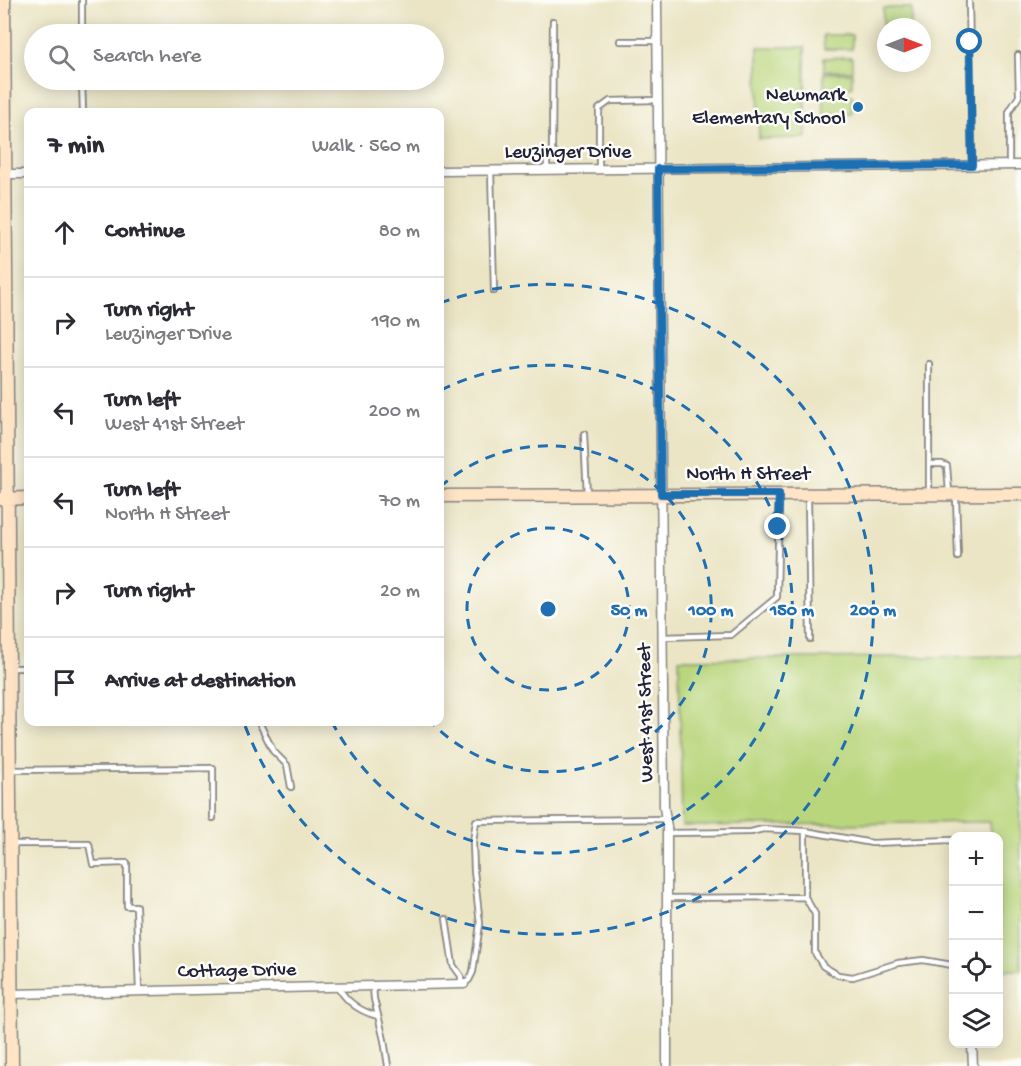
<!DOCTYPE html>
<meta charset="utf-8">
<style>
:root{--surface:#fff;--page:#f2f2f3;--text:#2b2b33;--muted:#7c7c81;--line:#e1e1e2}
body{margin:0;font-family:"Gochi Hand",sans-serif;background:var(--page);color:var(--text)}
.controls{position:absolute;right:18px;bottom:18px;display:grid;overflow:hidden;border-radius:12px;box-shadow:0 3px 15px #0003}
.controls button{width:54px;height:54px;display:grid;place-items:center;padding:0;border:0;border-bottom:2px solid var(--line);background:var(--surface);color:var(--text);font:30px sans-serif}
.compass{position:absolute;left:877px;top:18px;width:54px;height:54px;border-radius:50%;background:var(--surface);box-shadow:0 3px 15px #0003;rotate:90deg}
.stop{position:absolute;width:18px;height:18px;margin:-14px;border:4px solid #1f6fb2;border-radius:50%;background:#fff}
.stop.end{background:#1f6fb2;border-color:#fff;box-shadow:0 2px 6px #0008}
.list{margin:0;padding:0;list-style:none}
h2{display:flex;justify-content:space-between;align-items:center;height:78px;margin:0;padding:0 24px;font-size:26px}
h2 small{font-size:20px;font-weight:400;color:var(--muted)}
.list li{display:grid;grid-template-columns:39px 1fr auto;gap:18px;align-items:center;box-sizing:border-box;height:90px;padding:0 24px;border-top:2px solid var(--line)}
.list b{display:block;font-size:22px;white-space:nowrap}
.list p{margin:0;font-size:20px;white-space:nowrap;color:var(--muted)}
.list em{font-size:20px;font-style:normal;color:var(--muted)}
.icon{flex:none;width:33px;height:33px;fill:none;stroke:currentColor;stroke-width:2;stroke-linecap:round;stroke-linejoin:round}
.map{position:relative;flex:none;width:1021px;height:1066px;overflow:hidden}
.search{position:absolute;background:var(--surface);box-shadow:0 3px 15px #0003;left:24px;top:24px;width:420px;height:66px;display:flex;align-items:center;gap:15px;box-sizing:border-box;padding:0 21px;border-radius:33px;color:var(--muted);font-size:22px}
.panel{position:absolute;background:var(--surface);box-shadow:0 3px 15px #0003;left:24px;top:108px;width:420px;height:618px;border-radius:12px}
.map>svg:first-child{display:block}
</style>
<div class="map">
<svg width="1021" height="1066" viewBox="0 0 1021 1066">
<rect width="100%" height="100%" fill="#fdfcf7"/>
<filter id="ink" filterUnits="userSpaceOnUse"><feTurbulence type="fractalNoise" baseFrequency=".0167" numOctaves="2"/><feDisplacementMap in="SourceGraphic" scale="12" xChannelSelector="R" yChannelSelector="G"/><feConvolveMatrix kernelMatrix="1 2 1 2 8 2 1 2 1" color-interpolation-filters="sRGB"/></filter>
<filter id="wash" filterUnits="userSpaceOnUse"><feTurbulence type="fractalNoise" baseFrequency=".008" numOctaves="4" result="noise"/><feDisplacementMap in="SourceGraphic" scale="24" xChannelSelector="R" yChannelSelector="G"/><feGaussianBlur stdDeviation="1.35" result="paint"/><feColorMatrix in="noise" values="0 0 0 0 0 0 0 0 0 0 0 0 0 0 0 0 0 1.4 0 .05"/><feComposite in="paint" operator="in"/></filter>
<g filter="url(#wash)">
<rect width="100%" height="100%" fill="#ebe5c5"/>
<!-- green -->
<path fill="#b9d67d" stroke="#6e7c5c" stroke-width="1.5" d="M883,8H911V27H886V34H883Z
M823,35H852V49H824Z
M758,47H805L806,138L759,139Z
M852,57V71H824V58Z
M824,73H852V87H824Z
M823,95H852V114L824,115Z
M1021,656V970H999L998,836H991L990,822L682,826L679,659Z"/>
</g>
<g filter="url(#ink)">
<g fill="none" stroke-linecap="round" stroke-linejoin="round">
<!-- lane casing -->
<g stroke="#868480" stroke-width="8">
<path id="lane" d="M82,0V34
M969,0L972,165
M620,41H657
M82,80L83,112
M552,153L553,21
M1009,165V112L1019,96L1018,55
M491,170L494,291
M547,170V155L549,153H556L560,157L561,170
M599,170V109L610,101L657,100
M584,434L587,495
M929,464H942L947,466L949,492
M929,493V364
M808,497L810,639
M956,497L958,557
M663,637L731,635L777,597L779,497
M12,668H28
M259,722L273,751L287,765L291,787
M12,770L213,768V818
M667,833L751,832L763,829L805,831L872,843L951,840L954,841
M13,844H89L93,864L127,863V906H136L139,991
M805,897V831
M667,898L805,897L815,914V953L823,966L838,975L853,977L898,963L923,960L952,965L954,964
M446,919L453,965L461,976V984
M464,984L469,980L473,972L480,924L474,871L473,842L476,821L666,819
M373,986L374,999L384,1040L388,1066
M338,987C347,1002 361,1012 378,1016"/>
</g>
<!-- street casing -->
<g stroke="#868480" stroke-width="11">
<path id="street" d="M657,0L664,807L667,827V1066
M440,171L1021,165
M2,174H28
M11,994L464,984
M972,1044L973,1066"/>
</g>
<!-- secondary casing -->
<g stroke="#868480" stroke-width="15">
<path id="secondary" d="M4,0L12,1066
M440,496L1021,494
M1,499L28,498"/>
</g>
<!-- lane -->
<use href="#lane" stroke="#fff" stroke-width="4.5"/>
<!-- street -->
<use href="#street" stroke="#fff" stroke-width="8"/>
<!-- secondary -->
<use href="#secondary" stroke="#ffe4c6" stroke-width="12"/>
</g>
</g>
<g fill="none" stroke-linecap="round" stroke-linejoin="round" filter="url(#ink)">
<!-- route -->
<path stroke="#1f6fb2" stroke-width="8" d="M778,527L779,494H661L658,169L972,165L970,42"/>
</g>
<!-- distance rings -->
<g fill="none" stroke="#1f6fb2" stroke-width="3" stroke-dasharray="10 8">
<circle cx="548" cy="609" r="81"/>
<path d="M440 487A163 163 0 1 1 431 722"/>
<path d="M441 390A244 244 0 1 1 332 722"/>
<path d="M440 303A325 325 0 1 1 244 723"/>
</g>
<!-- markers -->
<circle fill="#1f6fb2" stroke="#fdfcf7" stroke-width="2" cx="858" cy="107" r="6"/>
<g text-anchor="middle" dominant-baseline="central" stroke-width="5" stroke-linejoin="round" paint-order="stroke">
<!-- poi labels -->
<g font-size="20" fill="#22223b" stroke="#fdfcf7" text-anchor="end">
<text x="846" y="96">Newmark<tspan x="846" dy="23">Elementary School</tspan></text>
</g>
<!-- street labels -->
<g font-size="20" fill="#22223b" stroke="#fdfcf7">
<text x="568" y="153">Leuzinger Drive</text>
<text x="748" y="475">North H Street</text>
<text transform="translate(647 713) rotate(-91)">West 41st Street</text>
<text transform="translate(237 972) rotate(-1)">Cottage Drive</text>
</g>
</g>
<circle cx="548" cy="609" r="9" fill="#1f6fb2" stroke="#fdfcf7" stroke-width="3"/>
<g font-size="18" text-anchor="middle" font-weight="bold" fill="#1f6fb2" stroke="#fdfcf7" stroke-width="5" stroke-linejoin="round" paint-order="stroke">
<text x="629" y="615">50 m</text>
<text x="711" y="615">100 m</text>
<text x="792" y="615">150 m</text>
<text x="873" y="615">200 m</text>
</g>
</svg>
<div class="controls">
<button>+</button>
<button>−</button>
<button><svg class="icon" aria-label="locate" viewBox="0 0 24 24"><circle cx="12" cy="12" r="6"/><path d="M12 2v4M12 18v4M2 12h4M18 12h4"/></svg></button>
<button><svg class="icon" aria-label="layers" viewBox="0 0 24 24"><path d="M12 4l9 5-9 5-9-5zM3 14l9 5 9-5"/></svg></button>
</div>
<svg class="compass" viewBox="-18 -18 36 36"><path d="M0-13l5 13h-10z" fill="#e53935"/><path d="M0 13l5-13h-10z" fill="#7c7c81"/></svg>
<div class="stop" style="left:970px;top:42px"></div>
<div class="stop end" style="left:778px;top:527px"></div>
<div class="search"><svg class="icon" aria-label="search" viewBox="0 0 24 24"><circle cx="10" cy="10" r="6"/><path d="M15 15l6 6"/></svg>Search here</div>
<section class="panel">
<h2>7 min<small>Walk · 560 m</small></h2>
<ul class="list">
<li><svg class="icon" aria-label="ahead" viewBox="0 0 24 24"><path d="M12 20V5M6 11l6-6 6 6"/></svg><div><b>Continue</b></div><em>80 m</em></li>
<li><svg class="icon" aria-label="right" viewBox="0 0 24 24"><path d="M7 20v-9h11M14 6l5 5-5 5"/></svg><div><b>Turn right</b><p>Leuzinger Drive</p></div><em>190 m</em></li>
<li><svg class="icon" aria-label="left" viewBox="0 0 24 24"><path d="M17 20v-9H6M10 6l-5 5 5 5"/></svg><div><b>Turn left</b><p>West 41st Street</p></div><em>200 m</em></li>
<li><svg class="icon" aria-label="left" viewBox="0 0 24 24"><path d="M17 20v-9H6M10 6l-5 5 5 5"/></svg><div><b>Turn left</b><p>North H Street</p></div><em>70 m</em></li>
<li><svg class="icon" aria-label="right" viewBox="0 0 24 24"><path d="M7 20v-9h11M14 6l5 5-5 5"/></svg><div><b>Turn right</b></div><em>20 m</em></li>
<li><svg class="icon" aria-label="arrive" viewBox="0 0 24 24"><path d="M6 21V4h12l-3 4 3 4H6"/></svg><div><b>Arrive at destination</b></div></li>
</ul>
</section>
</div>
